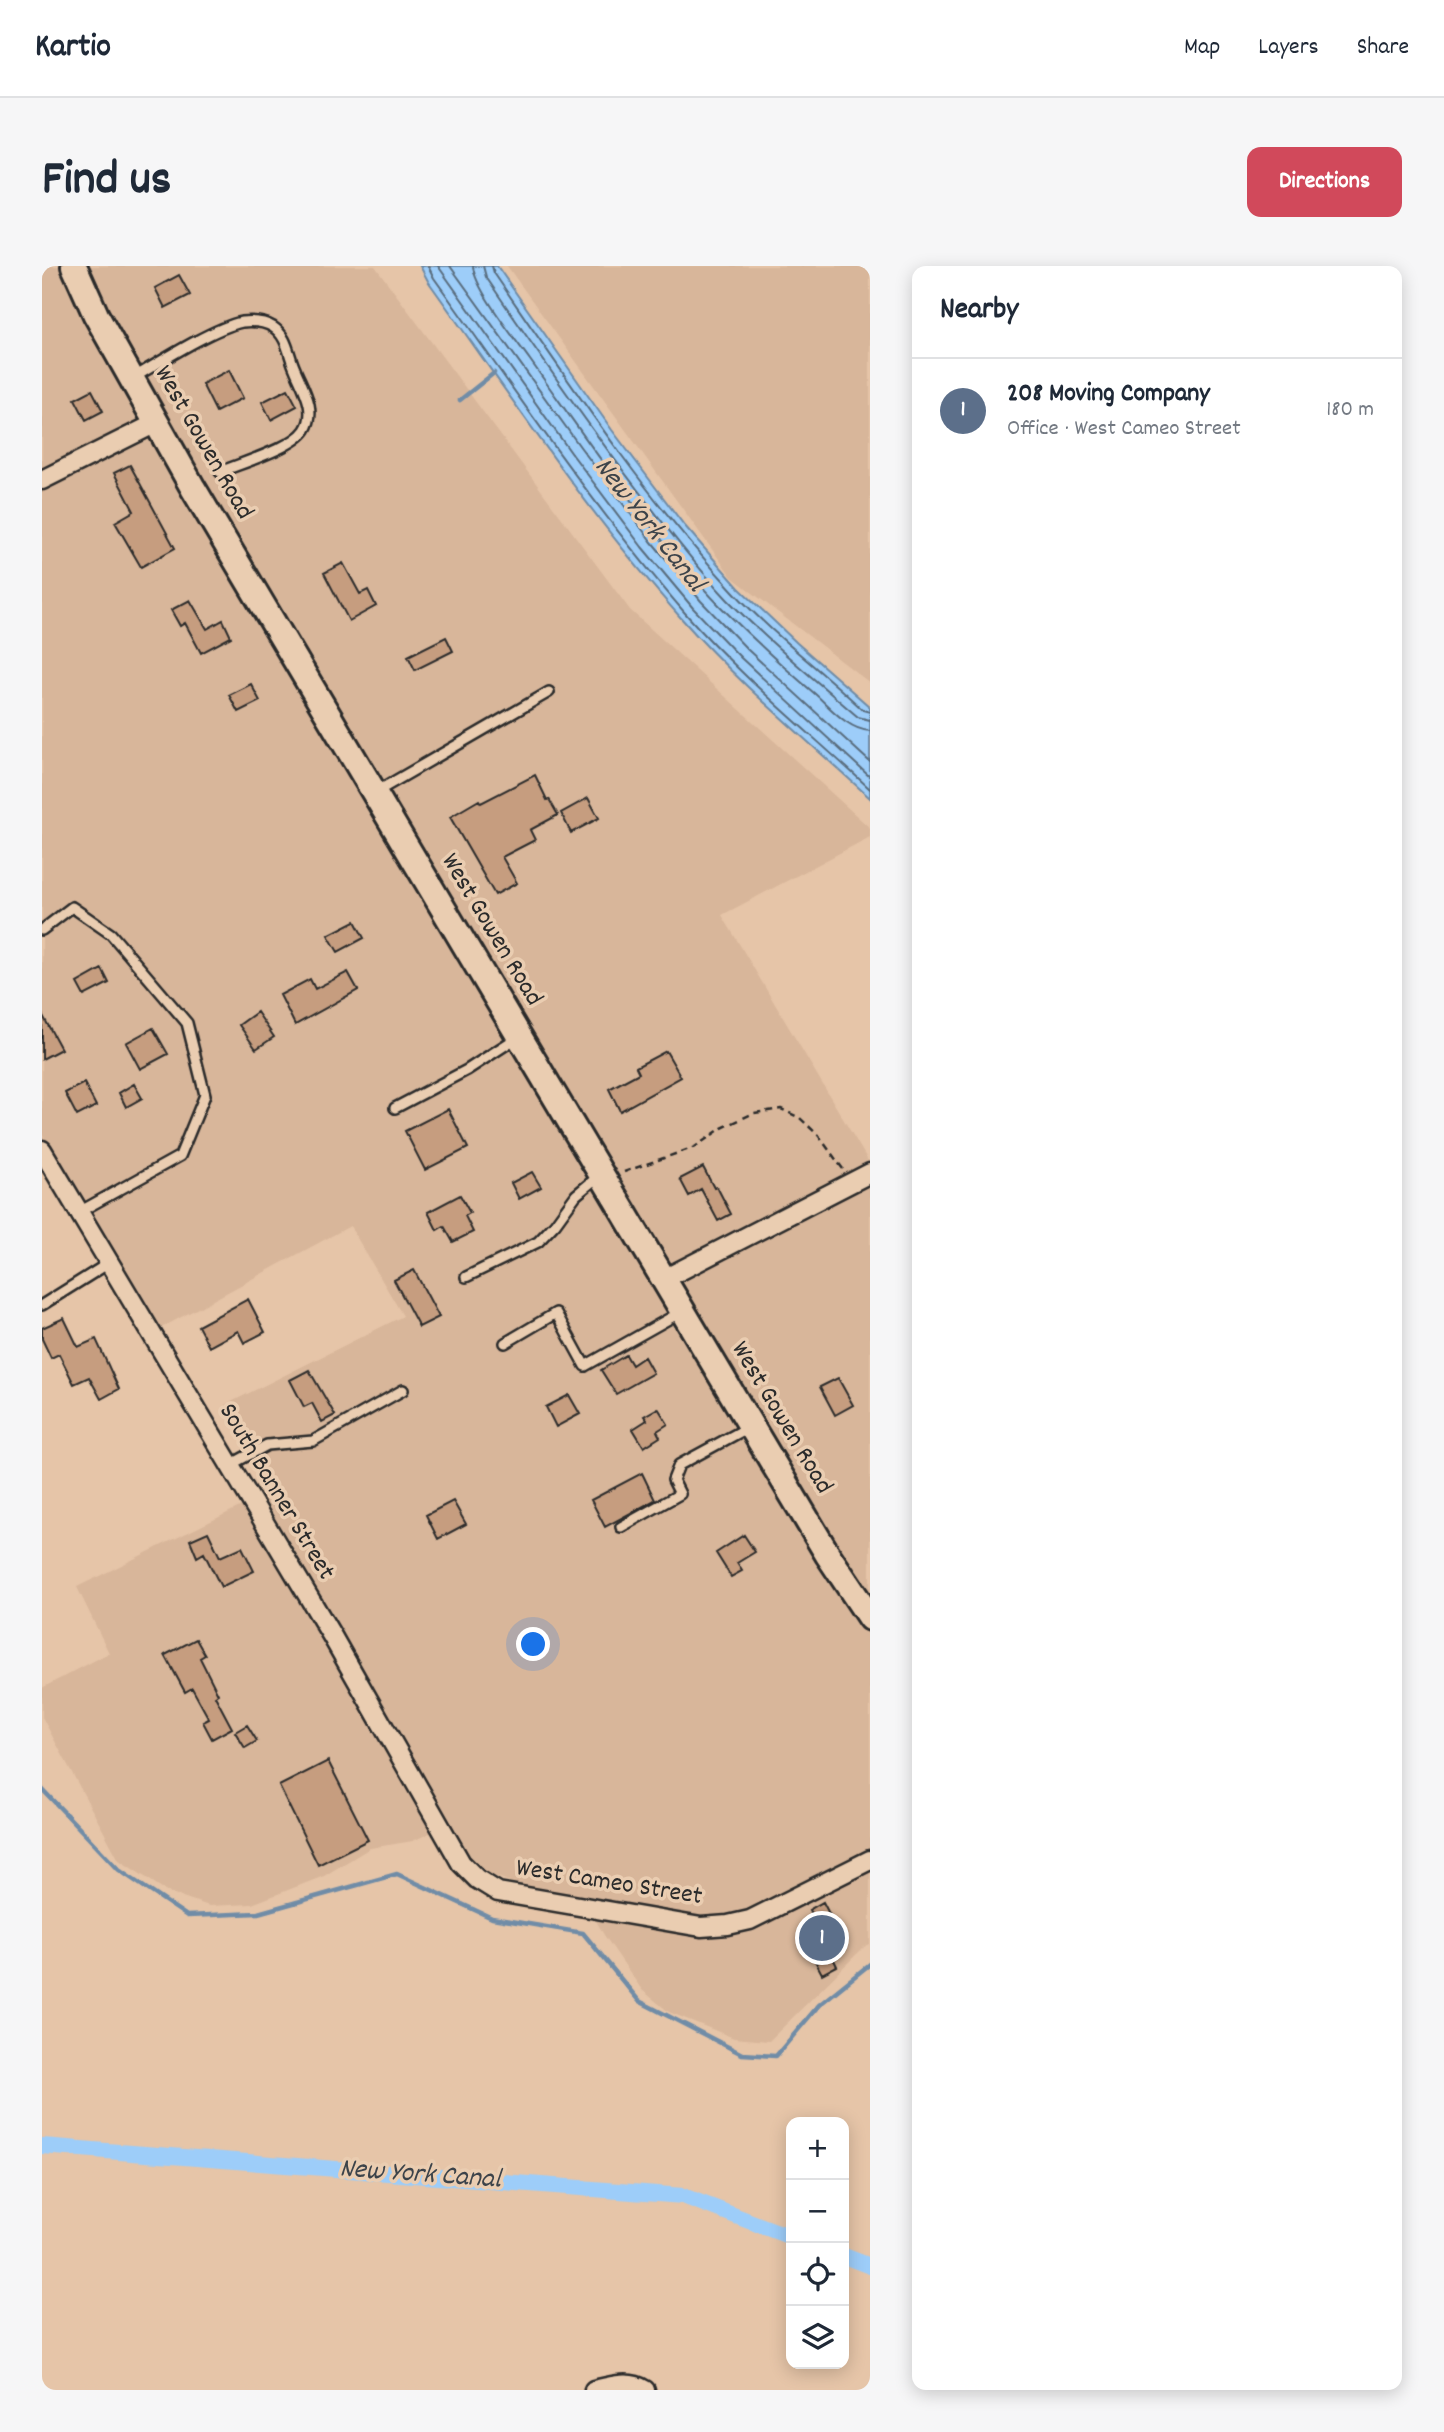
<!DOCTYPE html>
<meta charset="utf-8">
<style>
:root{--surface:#fff;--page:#f6f6f7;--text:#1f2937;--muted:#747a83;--line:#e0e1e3;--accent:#d1495b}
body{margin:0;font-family:Dekko,sans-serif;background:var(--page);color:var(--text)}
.controls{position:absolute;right:21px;bottom:21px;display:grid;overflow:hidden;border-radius:14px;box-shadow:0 4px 18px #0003}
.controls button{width:63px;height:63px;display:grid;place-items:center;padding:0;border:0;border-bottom:2px solid var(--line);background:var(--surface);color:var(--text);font:35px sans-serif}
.you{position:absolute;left:492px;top:1379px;width:24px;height:24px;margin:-18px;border:5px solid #fff;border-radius:50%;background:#1a73e8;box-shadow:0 0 0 10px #1a73e833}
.badge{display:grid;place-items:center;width:46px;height:46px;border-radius:50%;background:var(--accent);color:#fff;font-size:23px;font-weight:700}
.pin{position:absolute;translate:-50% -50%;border:4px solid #fff;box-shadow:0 2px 7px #0006}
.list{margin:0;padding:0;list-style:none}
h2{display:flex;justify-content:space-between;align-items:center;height:91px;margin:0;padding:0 28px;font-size:30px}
h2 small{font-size:23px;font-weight:400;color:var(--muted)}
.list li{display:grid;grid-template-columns:46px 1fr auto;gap:21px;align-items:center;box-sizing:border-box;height:105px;padding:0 28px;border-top:2px solid var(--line)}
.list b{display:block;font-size:26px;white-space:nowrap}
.list p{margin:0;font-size:23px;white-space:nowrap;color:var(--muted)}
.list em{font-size:23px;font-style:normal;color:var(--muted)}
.icon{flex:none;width:38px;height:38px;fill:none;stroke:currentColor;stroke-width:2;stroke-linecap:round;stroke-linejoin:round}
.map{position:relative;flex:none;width:828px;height:2124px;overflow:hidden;border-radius:14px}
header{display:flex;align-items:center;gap:42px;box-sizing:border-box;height:98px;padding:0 35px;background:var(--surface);border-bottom:2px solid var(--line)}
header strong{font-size:33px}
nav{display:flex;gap:38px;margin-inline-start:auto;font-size:24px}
.intro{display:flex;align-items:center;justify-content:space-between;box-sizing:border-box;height:168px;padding:0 42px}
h1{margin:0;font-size:49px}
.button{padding:18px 32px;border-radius:14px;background:var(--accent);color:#fff;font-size:24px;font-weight:700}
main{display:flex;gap:42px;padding:0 42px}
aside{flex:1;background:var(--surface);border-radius:14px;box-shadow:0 4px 18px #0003}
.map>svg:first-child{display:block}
</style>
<header>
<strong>Kartio</strong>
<nav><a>Map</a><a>Layers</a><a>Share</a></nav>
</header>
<div class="intro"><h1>Find us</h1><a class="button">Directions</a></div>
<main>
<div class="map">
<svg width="828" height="2124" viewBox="0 0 828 2124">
<rect width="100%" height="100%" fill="#e6c5a8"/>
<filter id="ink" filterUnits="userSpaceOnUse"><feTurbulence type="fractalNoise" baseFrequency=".0143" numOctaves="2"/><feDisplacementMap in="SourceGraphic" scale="14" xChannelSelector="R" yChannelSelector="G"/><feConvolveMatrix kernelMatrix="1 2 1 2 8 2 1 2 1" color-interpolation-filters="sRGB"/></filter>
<g filter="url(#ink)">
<!-- built -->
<path fill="#d8b69a" d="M0,0H333L588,344L828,562V571L680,649L828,898V1678L822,1681L727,1775L692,1772L627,1746L600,1724L562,1669L541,1631L476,1619L445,1607L427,1590L409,1557L371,1575L328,1582L282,1610L210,1638L167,1640L126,1626L77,1594L0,1451V1422L67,1387L35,1321L232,1224L183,1139L361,1050L308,960L119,1062L0,868Z
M465,0H828V417L690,311Z"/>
<!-- water -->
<path fill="#9dcdf9" stroke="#6f8ca7" stroke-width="2" d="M378,0H455L570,164L642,259L697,322L755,377L828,441V532C764,473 696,417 639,352C546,248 467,128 386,15Z"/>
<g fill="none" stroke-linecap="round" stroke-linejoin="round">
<!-- shore -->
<path stroke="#596c7d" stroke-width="2" d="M386,0L392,12C473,125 552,242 643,347C699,411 766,465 828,523
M396,0L530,188L600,281L651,342L699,392L828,511
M408,0L539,182L609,275L659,335L706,384L828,496
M431,0C432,22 474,74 488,94C548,178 607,267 679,341C709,371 740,400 772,427C788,441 806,464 828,465
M441,0L444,11C493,83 542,154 595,223C624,261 653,299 686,334C727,376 772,413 816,451L828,454
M450,0L452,7C527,116 601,228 691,325C731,369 778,403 821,444L828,446"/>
<!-- stream -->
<path stroke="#6f8ca7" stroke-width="4.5" d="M418,134L452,107
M0,1523L77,1604L145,1650L216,1647L355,1608L450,1652L541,1667L597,1735L700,1788L734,1790L777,1739L828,1698"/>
<!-- canal -->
<path stroke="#9dcdf9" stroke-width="16" d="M0,1880L641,1930L749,1971
M802,1990L828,2000"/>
</g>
<!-- building -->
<path fill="#c69d7f" stroke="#2b2b2b" stroke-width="2" d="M137,9L148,29L123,42L113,22Z
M187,104L201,132L174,146L160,118Z
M246,123L255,140L229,154L220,136Z
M50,124L61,145L44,154L33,133Z
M88,199L133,282L99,301L73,256L92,245L72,207Z
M301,297L318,328L326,324L334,340L307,355L282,307Z
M148,334L165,363L181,354L189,371L159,387L143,357L138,360L129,344Z
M404,371L411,385L373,404L366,390Z
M209,418L218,435L196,446L187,429Z
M493,509L505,534L507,533L516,549L488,564L493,574L460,591L475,617L453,629L408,551L437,534L439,537Z
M546,532L557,552L529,567L519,547Z
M313,655L322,672L296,686L286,669Z
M60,703L67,717L42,730L35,717Z
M306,706L316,724L253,759L238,729L268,713L273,723Z
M215,746L232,771L214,783L197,759Z
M0,748L19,783L0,793Z
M111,762L126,788L98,803L84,777Z
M624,785L639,811L578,845L567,823L597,807L594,801Z
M42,817L54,840L35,850L23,827Z
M92,818L100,832L84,841L77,827Z
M406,843L426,882L383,904L363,865Z
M661,901L672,922L675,921L689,948L676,955L659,923L647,930L638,913Z
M490,906L499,921L477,933L469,917Z
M418,929L428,947L423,950L431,966L411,976L402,960L395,964L386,946Z
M372,1004L397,1051L377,1061L352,1014Z
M206,1033L223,1066L202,1077L196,1065L167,1081L156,1060Z
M22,1052L36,1081L54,1073L77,1123L59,1133L47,1111L32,1118L17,1088L9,1092L0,1073V1062Z
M584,1089L590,1099L602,1091L611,1107L574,1128L559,1104Z
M267,1104L293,1149L280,1156L270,1137L262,1141L248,1114Z
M796,1112L811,1139L793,1149L778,1121Z
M527,1129L538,1148L514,1161L504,1141Z
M616,1142L626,1158L615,1165L618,1171L602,1181L591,1163L605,1154L602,1150Z
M600,1207L613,1234L563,1261L549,1234Z
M411,1235L424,1258L396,1273L384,1249Z
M166,1266L178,1291L200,1281L212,1305L179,1321L162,1287L155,1291L148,1274Z
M702,1269L713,1286L695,1297L700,1305L689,1311L674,1287Z
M154,1373L163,1389L158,1392L176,1428L173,1430L190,1462L170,1473L161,1456L167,1453L150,1422L143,1426L123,1389Z
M205,1459L215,1475L203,1482L193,1466Z
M286,1495L326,1574L276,1599L237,1520Z
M781,1636L801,1675L786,1682L795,1700L780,1708L760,1670L776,1661L767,1644Z"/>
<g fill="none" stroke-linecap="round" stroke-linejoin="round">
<!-- lane casing -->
<g stroke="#2b2b2b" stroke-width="14">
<path id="lane" d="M91,112C118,96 171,62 200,56C210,55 223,56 231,61C246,71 246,88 253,103C260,121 276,144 263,164C251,182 199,197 178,206
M334,526L507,426
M0,664L30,641L69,668L145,757L163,829L138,890L37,946
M353,842L425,804L476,771
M424,1011L496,976L513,958L534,929L558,909
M0,1039L67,997
M463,1077L514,1047L543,1100L639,1046
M188,1199L225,1179L271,1175L361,1124
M579,1261L638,1228L631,1214L637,1199L707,1161"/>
</g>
<!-- street casing -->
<g stroke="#2b2b2b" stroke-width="23">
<path id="street" d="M0,214L114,157
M0,884L290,1370L419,1597L435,1613L456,1626L659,1661L686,1659L708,1654L828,1594
M622,1013L828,907
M552,2124C568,2120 588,2114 603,2124"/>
</g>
<!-- secondary casing -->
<g stroke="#2b2b2b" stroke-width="30">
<path id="secondary" d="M32,0L54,49L151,222L709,1160L786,1289L828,1352"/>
</g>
<!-- path -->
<path stroke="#2b2b2b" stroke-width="2.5" stroke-dasharray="7 5" stroke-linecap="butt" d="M582,906L653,881L680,862L712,847L739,843L758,852L776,869L801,903"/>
<!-- lane -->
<use href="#lane" stroke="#eacdb1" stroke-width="9"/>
<!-- street -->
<use href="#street" stroke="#eacdb1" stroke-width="18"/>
<!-- secondary -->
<use href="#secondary" stroke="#eacdb1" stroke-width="24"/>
</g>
</g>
<g text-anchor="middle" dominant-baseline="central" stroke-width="7" stroke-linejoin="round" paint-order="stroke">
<!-- street labels -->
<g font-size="26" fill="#2b2b2b" stroke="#eacdb1">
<text transform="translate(161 177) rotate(60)">West Gowen Road</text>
<text transform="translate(449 664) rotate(59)">West Gowen Road</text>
<text transform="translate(739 1152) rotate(59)">West Gowen Road</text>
<text transform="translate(234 1226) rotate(59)">South Banner Street</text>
<text transform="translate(567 1617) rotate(9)">West Cameo Street</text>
</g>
<!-- water labels -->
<g font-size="28" font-style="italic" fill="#3c434a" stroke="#eacdb1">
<text transform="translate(606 260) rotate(52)">New York Canal</text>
<text transform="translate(378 1910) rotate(4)">New York Canal</text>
</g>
</g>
</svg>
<div class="controls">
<button>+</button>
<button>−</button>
<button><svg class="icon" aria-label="locate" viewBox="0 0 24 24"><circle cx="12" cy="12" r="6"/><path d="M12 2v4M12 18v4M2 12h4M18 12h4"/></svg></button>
<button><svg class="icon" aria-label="layers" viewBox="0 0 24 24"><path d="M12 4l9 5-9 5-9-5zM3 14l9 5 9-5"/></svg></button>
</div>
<div class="you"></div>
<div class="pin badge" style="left:780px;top:1672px;background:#5c6f8a">1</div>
</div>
<aside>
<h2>Nearby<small></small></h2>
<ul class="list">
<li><span class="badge" style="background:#5c6f8a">1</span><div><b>208 Moving Company</b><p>Office · West Cameo Street</p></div><em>180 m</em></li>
</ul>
</aside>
</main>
